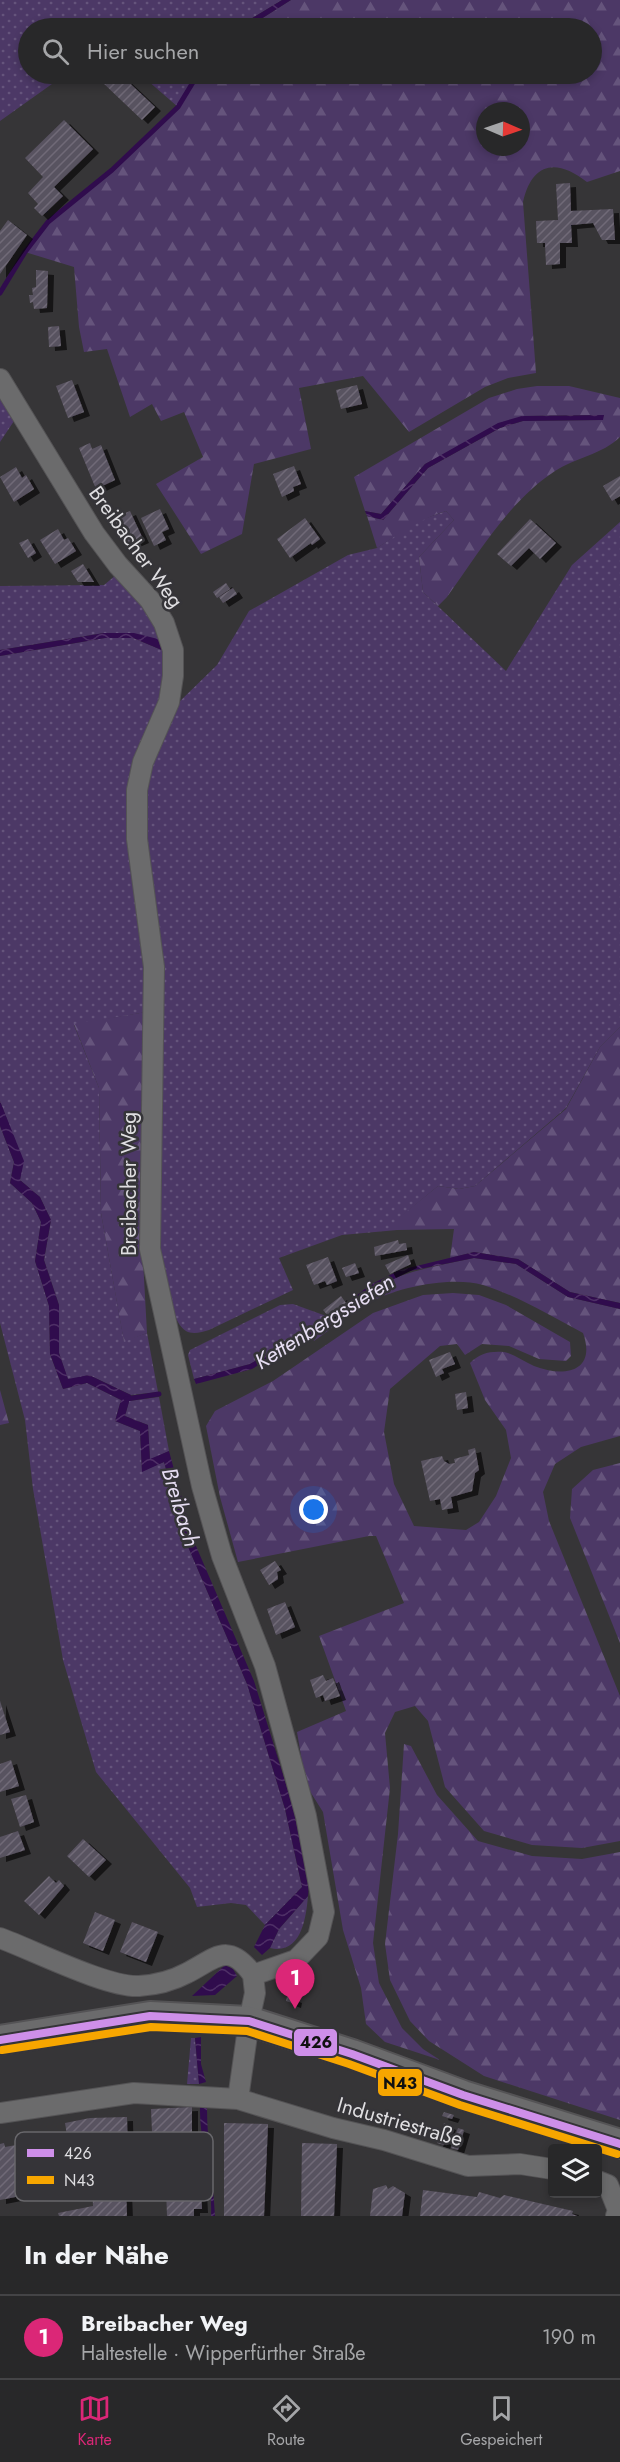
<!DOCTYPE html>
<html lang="de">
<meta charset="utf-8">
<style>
:root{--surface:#282829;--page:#343435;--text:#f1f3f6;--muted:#a5a6a8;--line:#444446;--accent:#db2777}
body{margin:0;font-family:Jost,sans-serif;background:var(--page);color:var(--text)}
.controls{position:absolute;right:18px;bottom:18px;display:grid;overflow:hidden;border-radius:6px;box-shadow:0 3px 9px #0003}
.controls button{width:54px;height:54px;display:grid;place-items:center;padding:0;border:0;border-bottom:2px solid var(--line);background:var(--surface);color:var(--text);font:30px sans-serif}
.compass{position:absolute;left:476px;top:102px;width:54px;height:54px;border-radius:50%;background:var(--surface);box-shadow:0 3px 9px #0003;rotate:92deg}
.you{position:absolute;left:314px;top:1510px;width:21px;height:21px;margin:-15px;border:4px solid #fff;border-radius:50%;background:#1a73e8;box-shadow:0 0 0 9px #1a73e833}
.badge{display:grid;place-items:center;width:39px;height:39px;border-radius:50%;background:var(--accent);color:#fff;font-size:20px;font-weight:700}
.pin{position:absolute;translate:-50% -50px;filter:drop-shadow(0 2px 3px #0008)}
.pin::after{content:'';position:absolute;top:32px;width:21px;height:18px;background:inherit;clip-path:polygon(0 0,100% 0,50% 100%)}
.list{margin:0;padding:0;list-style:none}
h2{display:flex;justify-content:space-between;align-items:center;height:78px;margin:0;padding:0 24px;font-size:26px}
h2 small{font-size:20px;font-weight:400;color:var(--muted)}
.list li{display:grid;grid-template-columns:39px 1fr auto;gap:18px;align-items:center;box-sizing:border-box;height:84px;padding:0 24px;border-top:2px solid var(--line)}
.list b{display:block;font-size:22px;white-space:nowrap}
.list p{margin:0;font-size:20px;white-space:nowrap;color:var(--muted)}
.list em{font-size:20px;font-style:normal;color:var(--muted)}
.icon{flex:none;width:33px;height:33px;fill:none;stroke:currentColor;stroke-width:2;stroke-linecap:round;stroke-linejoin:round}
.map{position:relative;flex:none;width:620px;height:2216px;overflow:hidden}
.search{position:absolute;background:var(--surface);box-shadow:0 3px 9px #0003;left:18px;right:18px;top:18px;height:66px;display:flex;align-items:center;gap:15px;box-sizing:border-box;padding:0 21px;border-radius:33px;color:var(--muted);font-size:22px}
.sheet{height:162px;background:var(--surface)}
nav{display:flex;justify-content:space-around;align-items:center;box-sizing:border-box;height:84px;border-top:2px solid var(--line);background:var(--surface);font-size:16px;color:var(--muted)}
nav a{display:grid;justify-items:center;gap:3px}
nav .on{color:var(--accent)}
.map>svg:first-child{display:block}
</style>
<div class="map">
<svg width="620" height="2216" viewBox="0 0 620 2216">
<defs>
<pattern id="grass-dots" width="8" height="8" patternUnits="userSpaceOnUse" patternTransform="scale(1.5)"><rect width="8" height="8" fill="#4c3866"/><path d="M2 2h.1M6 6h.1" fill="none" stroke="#65547c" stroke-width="1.8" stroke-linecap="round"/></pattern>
<pattern id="forest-firs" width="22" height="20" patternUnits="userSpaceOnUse" patternTransform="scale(1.5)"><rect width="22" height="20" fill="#4c3866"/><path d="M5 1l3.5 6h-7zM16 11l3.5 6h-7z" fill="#65547c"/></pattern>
<pattern id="water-waves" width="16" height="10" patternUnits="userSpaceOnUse" patternTransform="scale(1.5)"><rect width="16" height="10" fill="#300c4d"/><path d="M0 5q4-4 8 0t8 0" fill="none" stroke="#4e2f66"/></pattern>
<pattern id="building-hatch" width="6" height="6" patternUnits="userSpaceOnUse" patternTransform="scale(1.5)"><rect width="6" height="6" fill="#595261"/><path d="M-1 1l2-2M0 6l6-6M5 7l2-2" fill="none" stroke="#706a77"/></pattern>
<filter id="shadow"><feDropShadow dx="6" dy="4" stdDeviation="0" flood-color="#0009"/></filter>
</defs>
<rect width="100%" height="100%" fill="#363537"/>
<!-- grass -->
<path fill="url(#grass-dots)" d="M0,0H282L236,28H28V74H66L0,121Z
M140,74H199L178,107Z
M0,394L16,418L0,442Z
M446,511L454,520L419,557L423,592L506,671L572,565L620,522V1027L600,1047L566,1108L475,1186L459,1189L438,1186L397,1220V1230L342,1235L279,1258L293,1290L209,1330C202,1332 193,1335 186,1331C171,1322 163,1276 160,1259L142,839L149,765L177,704L217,665L249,611L348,555L377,548L415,522Z
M116,575L151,615L162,640L104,633L0,650V586L104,585Z
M105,638H133L164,651L166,677L162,700L138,759L146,1012L74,1025L99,1088L101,1213L124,1341L147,1333L158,1392L131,1395L89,1375L68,1380L59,1353V1305L44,1260L51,1220L40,1197L20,1180L23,1161L0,1101V656Z
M0,1126L14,1162L10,1183L32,1203L41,1222L35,1261L49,1306L50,1354L63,1389L87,1383L121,1400L115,1421L140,1431L142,1471L164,1462L186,1542L247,1684L285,1809L302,1887L265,1925L246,1905L231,1903L197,1907L190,1888L96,1772L63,1660L33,1489L25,1420L0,1323Z
M293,1304L329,1317L250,1364L194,1379L188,1355L190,1350L280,1305Z
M159,1397L169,1451L150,1460L148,1425L125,1416L129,1401Z
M308,1896C306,1919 301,1955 270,1948L279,1929Z
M191,2038H195L199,2084H187Z"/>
<!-- forest -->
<path fill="url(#forest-firs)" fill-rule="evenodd" d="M291,0H620V171L587,182C557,158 532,162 523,202L536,373L508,378L485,387L409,432L363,376L299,388L311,449L254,464L242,534L201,554L156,484L203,457L184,412L161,421L152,404L130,417L107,349L84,352L79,327L74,267L25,252L48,222L112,170L178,107L199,74H592V28H247ZM485,111H521V147H485Z
M537,386H569L620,398V437C603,454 575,458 555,471C509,501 479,553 447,597L438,606L423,592L419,557L454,520L446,511C420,519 400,533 377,548L367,516L383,520L428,468L500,428L523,421L602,420L604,415L522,416L425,464L381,514L365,511L354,477L489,398L517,389Z
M146,1012L143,1260L147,1333L124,1342L101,1213L99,1088L74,1024Z
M620,1027V1303L570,1292L518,1259L474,1252L450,1258L454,1229L397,1230L396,1220L438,1186L459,1189L475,1186L566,1109L600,1047Z
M474,1258L516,1264L568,1297L620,1309V1436L581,1447L555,1464L543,1492L549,1521L620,1696V1841L582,1848L532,1845L484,1831L445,1787L428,1721L415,1706L395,1712L385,1733L390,1788L373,1943L379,1983L402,2028L423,2049L440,2060L385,2042L366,2024L361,1988L343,1930L323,1812L306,1785L297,1732L346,1711L319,1636L404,1603L376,1536H369L238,1562L220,1497L206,1426L215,1411L273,1381L373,1313L423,1295L453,1293L479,1295L506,1305L570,1342L571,1356L566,1361L539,1359L509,1346L482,1344L465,1355L457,1344L440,1346L390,1389L384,1432L394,1484L414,1526L466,1530L479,1522L496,1496L511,1458L506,1430L485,1400L470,1363C480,1353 490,1351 504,1352C514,1354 524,1362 534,1366C564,1378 597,1372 583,1333C551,1316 518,1296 483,1285C451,1276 396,1287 367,1304C348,1315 331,1329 314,1341L310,1334C332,1321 350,1304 372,1290C403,1270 439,1266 474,1258Z
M0,1390L9,1423L0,1425Z
M620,1463V1643L570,1518L572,1489L593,1470Z
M404,1744L411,1746L437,1795L478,1841L532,1856L582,1859L620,1852V2120L484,2076L429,2041L410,2021L390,1980L385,1944L398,1834Z"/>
<!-- water -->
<path fill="url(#water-waves)" d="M282,0H291L247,28H236Z
M604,415L603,420L523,421L500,428L428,468L383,520L367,516L365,511L381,514L425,464L498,423L522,416Z
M104,633H134L162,640L164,651L133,638H105L0,656V650Z
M0,1101L24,1161L20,1180L40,1197L51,1220L44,1260L59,1305V1353L68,1379L89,1375L131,1395L125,1416L148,1425L150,1459L169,1451L193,1539L254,1681L293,1807L309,1883L308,1896L279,1929L270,1948L262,1955L254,1947L265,1925L302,1887L285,1809L247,1684L186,1542L164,1462L142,1472L140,1431L115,1421L121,1400L87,1383L63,1389L50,1354L49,1306L35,1261L41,1222L32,1203L10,1183L14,1162L0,1126Z
M474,1252L518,1259L570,1292L620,1303V1309L568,1297L516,1264L474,1258L410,1271L372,1290L332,1322L252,1369L196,1384L194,1379L250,1364L329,1317L370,1285L400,1270Z
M225,1965L233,1969L237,1976L215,1995L192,1996Z
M201,2037V2064L206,2082L199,2084L195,2038Z
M200,2106L207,2107C207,2143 213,2179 215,2216H211C213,2178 199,2143 200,2106Z"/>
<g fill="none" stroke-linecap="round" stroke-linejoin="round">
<!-- stream -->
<path stroke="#300c4d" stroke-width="5" d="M0,293L25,252L48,222L112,170L178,107L198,74
M126,1399L159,1394"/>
</g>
<!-- building -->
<path fill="url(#building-hatch)" filter="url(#shadow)" d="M107,74H120L155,107L142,120L101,81Z
M64,120L93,149L54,187L63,196L42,216L34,208L38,204L28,193L43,177L25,158Z
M570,183L571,211L613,209L615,240H602L593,223L571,225L572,243H560V264L546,265L545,243H537L536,221L558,220L556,184Z
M8,220L27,235L0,274V231Z
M36,270L48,271L47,308L34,309L33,302L30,303L29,295H33L32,288L36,287Z
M59,326L61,346L49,347L48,327Z
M72,380L84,412L68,418L56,386Z
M357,385L362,404L341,409L336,390Z
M90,443L92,449L101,445L115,480L96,489L79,448Z
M294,466L301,484L293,487L294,491L282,497L273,474Z
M16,467L22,478L26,475L34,489L14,502L0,477Z
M620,476V496L612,501L603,486Z
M160,509L169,529L162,532L166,540L154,546L141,518Z
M130,511L143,539L127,546L114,518Z
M305,518L320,539L312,545L311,543L290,558L277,539Z
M530,519L556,543L540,559L529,548L511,566L497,554Z
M58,529L64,540L68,538L76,551L55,564L40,540Z
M28,539L36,553L28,558L19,543Z
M83,564L94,582H78L71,571Z
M226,583L230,589L217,598L213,592Z
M233,588L237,594L223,603L219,597Z
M398,1240L399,1244L406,1243L407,1250L375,1256L374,1247Z
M408,1255L411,1264L390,1274L385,1265Z
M328,1257L337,1281L327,1285L325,1281L314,1285L306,1265Z
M355,1263L359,1273L346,1277L342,1268Z
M341,1296L346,1303L329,1317L323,1310Z
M450,1352L455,1364L442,1369L444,1373L436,1377L429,1360Z
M466,1392L468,1408L457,1410L455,1394Z
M475,1448L479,1470L475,1473L472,1491L451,1497L453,1508L442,1510L440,1499L430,1501L421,1461L442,1456L444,1461L449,1464L455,1463L454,1459L469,1455L468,1450Z
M275,1561L281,1570L277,1572L278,1579L269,1585L260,1570Z
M285,1602L295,1627L276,1635L267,1609Z
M323,1675L326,1681L333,1678L340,1696L325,1701L323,1695L316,1698L310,1680Z
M0,1701L10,1732L0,1735Z
M11,1760L19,1786L0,1792V1764Z
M26,1795L34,1822L20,1827L11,1799Z
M18,1831L25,1850L0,1858V1837Z
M83,1839L106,1860L89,1877L67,1856Z
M49,1876L56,1883L59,1880L64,1886L39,1915L24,1901Z
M95,1912L115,1920L103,1951L83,1943Z
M132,1922L158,1932L146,1962L120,1952Z
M287,1996L296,1999L295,2004L286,2001Z
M192,2107V2168H200L202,2209H194V2216H167L164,2132H152L151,2109Z
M444,2112L454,2115L452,2119L442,2116Z
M127,2117L128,2162H125L127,2216H59L58,2213L93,2206L92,2182L0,2200V2144L4,2143L5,2147L39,2141V2136L55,2133L59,2155L70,2153L65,2123L90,2118Z
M224,2123L268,2124L264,2216H224Z
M444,2123L450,2126L444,2145L437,2143Z
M458,2128L464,2130L458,2150L451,2148Z
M302,2143L337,2144L334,2216H301Z
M386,2185L388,2189L393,2186L405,2193L402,2216H370L373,2189Z
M423,2190L477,2197L479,2192L500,2198L504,2195L573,2211L572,2214L577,2216H420Z"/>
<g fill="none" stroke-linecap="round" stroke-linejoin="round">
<!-- street casing -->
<g stroke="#545355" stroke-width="22">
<path id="street" d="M0,379L94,533L118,565L150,600L164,623L173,650V676L169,702L143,762L137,790V839L154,967L150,1249L202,1486L222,1556L265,1666L306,1816L324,1912L318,1937L296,1960L253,1975L255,1993L249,2021L238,2099
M0,1938C33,1950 108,1988 139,1986C156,1985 172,1981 187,1973C215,1959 228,1940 253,1975
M0,2113L134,2093L238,2099L333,2128L384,2140L468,2166L520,2164L552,2169
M598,2181L608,2185L618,2210L616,2216"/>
</g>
<!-- secondary casing -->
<g stroke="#545355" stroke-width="32">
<path id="secondary" d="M0,2040L150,2016L249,2021L352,2054L463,2095L620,2144"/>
</g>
<!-- street -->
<use href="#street" stroke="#6b6b6c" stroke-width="20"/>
<!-- secondary -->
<use href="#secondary" stroke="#6b6b6c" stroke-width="28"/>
<!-- bus-1 casing -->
<g stroke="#353438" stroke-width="12">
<path id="bus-1" d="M0,2040L150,2016L249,2021L352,2054L463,2095L620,2144"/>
</g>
<!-- bus-2 casing -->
<g stroke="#353438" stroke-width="12">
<path id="bus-2" d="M2,2050L151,2027L247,2031L349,2064L460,2105L617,2154"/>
</g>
<!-- bus-1 -->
<use href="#bus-1" stroke="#ce8fe9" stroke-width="8"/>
<!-- bus-2 -->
<use href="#bus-2" stroke="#f7a600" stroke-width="8"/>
</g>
<g text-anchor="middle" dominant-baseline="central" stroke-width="5" stroke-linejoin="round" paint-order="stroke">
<!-- street labels -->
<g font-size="21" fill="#dfdee1" stroke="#353438">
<text transform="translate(136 547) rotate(54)">Breibacher Weg</text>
<text transform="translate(129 1184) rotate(-90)">Breibacher Weg</text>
<text transform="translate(400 2122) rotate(16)">Industriestraße</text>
</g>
<!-- water labels -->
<g font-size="22" font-style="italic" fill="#e7def3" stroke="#353438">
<text transform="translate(324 1321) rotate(-32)">Kettenbergssiefen</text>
<text transform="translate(181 1507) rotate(73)">Breibach</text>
</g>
</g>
<!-- legend -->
<rect x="15" y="2132" width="198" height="69" rx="9" fill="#353438" stroke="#68676b" stroke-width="1.5"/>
<rect x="27" y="2149" width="27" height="8" fill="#ce8fe9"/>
<rect x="27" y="2176" width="27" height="8" fill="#f7a600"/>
<g font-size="16" fill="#dfdee1">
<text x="64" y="2159">426</text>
<text x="64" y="2186">N43</text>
</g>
<g stroke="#353438" stroke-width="2">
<rect x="293" y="2028" width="45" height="29" rx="6" fill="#ce8fe9"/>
<rect x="377" y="2068" width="46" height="29" rx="6" fill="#f7a600"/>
</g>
<g font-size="16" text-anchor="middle" font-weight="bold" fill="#111">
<text x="316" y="2048">426</text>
<text x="400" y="2089">N43</text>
</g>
</svg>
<div class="controls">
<button><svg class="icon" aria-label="layers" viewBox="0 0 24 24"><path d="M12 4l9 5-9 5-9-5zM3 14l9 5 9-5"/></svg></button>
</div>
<svg class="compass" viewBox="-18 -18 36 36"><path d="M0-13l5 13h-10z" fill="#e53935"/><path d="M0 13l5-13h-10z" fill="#a5a6a8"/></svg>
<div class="you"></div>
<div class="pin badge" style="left:295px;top:2009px">1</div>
<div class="search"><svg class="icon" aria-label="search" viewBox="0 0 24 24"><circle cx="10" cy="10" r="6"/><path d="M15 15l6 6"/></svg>Hier suchen</div>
</div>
<section class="sheet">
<h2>In der Nähe<small></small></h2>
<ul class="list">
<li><span class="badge">1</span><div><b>Breibacher Weg</b><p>Haltestelle · Wipperfürther Straße</p></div><em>190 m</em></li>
</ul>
</section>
<nav>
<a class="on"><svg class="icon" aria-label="map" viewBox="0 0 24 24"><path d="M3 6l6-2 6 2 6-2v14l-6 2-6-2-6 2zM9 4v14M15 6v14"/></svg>Karte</a>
<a><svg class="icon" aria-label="directions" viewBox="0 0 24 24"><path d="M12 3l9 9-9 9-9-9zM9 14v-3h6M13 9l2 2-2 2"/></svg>Route</a>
<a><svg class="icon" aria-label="saved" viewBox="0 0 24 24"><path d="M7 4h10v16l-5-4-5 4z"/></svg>Gespeichert</a>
</nav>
